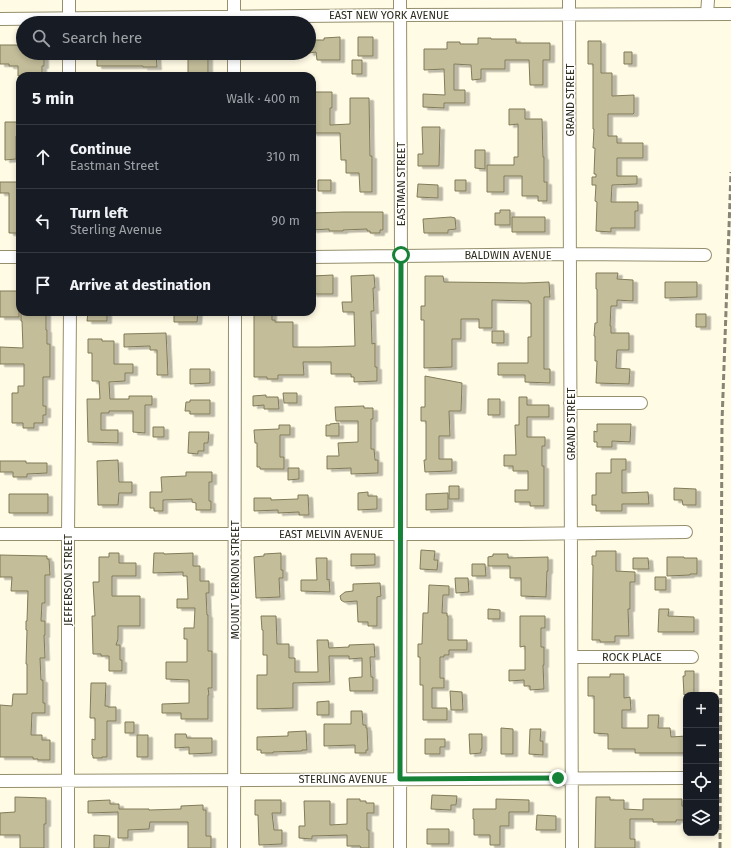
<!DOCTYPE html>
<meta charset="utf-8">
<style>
:root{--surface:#171b24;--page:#242831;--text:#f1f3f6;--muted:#9ea1a6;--line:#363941}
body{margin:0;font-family:"Fira Sans",sans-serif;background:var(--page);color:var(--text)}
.controls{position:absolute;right:12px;bottom:12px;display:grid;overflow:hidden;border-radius:8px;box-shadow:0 2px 6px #0003}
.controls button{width:36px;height:36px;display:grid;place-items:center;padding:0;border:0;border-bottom:1px solid var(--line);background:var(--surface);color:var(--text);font:20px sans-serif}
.stop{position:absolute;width:12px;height:12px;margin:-9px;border:3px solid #168238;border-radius:50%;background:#fff}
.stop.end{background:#168238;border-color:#fff;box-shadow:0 1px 4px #0008}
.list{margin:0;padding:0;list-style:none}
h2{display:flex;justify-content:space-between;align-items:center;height:52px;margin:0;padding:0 16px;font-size:17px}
h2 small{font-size:13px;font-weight:400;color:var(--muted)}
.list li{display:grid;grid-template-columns:26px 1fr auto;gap:12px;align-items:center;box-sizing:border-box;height:64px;padding:0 16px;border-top:1px solid var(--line)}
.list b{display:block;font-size:15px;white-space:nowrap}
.list p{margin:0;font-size:13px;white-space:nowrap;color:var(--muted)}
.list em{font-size:13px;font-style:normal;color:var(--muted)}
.icon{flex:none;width:22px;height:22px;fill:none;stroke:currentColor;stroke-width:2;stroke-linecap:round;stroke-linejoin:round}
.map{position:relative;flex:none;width:731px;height:848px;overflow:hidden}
.search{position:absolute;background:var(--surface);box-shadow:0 2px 6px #0003;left:16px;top:16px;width:300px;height:44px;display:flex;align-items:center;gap:10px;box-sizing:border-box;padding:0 14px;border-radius:22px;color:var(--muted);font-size:15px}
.panel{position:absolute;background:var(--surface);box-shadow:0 2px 6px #0003;left:16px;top:72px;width:300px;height:244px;border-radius:12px}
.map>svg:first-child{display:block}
</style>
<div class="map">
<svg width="731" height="848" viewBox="0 0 731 848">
<defs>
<filter id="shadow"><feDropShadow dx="4.5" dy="2.5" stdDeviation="0" flood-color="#0004"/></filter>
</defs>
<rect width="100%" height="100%" fill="#fffbe5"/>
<!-- building -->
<path fill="#c3bd9a" stroke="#817b59" filter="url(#shadow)" d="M340,37V60H317L316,52L309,53V40H324V38Z
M358,37H373V56H358Z
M478,38H491V39H516V43H550V60H543V85H530L529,60H505V69H481V79L472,80L471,65L454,64V90H465V103H444V108L423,107V94L445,95L444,69L424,70V49H447V42H460V44H478Z
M588,41H601V73H612V96L634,95V113L633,114H608V136H617V143H643V158H617V176H637V184L612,185L611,202H638V211H635V228H611V232L596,231L597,202L595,201L596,185H592V177H596V174H594L595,148H593L594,129H593V64H588Z
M0,45H23V53H44V66H42V76H18V66H9V64H0Z
M624,52H632V64H624Z
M97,53H156L157,67H143V66H97Z
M188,53H208V76H188Z
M352,60H362V74H352Z
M312,92H332V108H330V125L350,124V98H369L370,156H372V192H360L359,173H346V160H341L340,133H312Z
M509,109H525V119H542L543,157H544V182H547V201H538V196H522V176H504V192H487V165H514V157H518V124L509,125Z
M5,122H18V136H16V159L5,160Z
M422,127H440L439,166H418V154H423Z
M475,150H485V169L475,168Z
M318,180H331V191H318Z
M455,180H466V191H455Z
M0,182H20V233H9V193H0Z
M418,184L438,185V198L417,197Z
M500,210H510V225H495V213H500Z
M343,212H383V230H380V233H370V231H367V229L343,230V231H329V229L312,230V213Z
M451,217L455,218L456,229L448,230V233H424L423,219Z
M512,217H545V232H512Z
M596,273H618L617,279L633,280V301L617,300V306H611L610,326H611V333H629V350H617L616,368L630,369L629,384L596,383L597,361H595V336H594L595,323H597V289H596Z
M333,275V294H312V276Z
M374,275L375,288H373L374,311H371L372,344L375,343V367H377V381L354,382V377H351V374H331V362H303L304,375H278V379H267V377H254V312H272V320H275V322H293V347H320L355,346L354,312H343L342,302H352L351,276Z
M425,276H443L444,282L525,283L549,282L550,297H544V369H550V383L525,382V375H498V363H528V337H531V303H529V301L492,300V328H479V319H461V339H452V367L424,368V320H421V306H425Z
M665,282H697V297L665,298Z
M0,291H19V317H0Z
M21,312H46V330H47V344H50V377H43V406H46V415H43V423H34V428H23V423H12V393H18V386H24V364H0V347L23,348L22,321H21Z
M88,312H107V321H87Z
M174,312H198L197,322H174Z
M696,314H706V327H696Z
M492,331H504V343H492Z
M166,333L168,375H157V350H150V346L124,347V334Z
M88,339H102V341H114V364H133V373H125V381L109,382L110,399H129V396H152V405H145V433L133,432V411H109V413H101V430H118V443L88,442L87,399H100L99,381H92V353H88Z
M190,369H210V383L190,384Z
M425,376L462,383L461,411H449L450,436H439V459H452V471L425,472L424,460H426V421H421V407H425Z
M283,393H297V403H284Z
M266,395V397H278L279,409H264V405L253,406V396Z
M519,397H527V405H549V417H527V437H545V446H542V466H544V506H530V502H515V490H528V471H513V466H504V455H516L515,425H519Z
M488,399H500V415H488Z
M190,400H210V414H190V411H185L186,402H190Z
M364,406V408H373V419H371V449H374L375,460H378V473L351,474V468L327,469V456H339L338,443L358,442V421H336L335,407Z
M339,423V436H326V425H330V424Z
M597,424H631L630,442L612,441V447H597V442H594V431L597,432Z
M279,425H290V435H280V457H284V469H260V467H257V443H255L254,430L279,429Z
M153,427H164V437H153Z
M189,432H209L208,443H204V451H198V454L188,453Z
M611,459H626V470H622V493L648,492L649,504H622V511H596V505H592V495H596V473H611Z
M118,460L119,482H132V493H119L118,505H98L97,461Z
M0,461H26V463H47V473L27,474V477H13V472H0Z
M288,468H299V479L288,480Z
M186,472H212V482H209V501H211V510H196V503L192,502V499L163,500V511H154V508H150V492H162L161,477L186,476Z
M449,486H459V499H449Z
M674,488L696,489V505H683L682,500H674Z
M368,492V496H377V509L358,510V493Z
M448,493V509L426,510V494Z
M9,494H48V513H9Z
M298,495H308L309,515H299V512L278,513V510L254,511V498H271V500L298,499Z
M421,550L435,551L434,560H438L437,570L420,569Z
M596,551H616V571L635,572V582H630V609H628L629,636H615V642H600V640H592L593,565H592V556H596Z
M109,553H119V563H136V576H112V596H140V626H118V639L116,645H120V660H122V671H109V656H101V654H93L92,616H95L93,582H99V557H109Z
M154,553H164V554L193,553V566H200V581H209V593H206L207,615H208V651H212V688H208L209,695H208V719H181V713H162V704L189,703V680L166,679V662H187V639H184V628H194L195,608H177V599H188L187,576H183V572L153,573Z
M281,553V570H283V578H279L280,597L256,598L254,557L264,556V554Z
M351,554H375V565L351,566Z
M493,554H508V558L548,557V571H547L546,597L521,596V578H510V566H488V557L493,556Z
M0,555L47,556V559H49L50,575H45V603H42L41,621H45V635H44L45,658H40L41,680H43V703H45V713H32L31,735H42V740H50V760H38V759H33V757H0V705L12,706L13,694H27V664H26L27,630H26V621H27L28,591H11L12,577H0Z
M667,557H684V558H697V574H690V575L667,576Z
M316,558H327V580L329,579L330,592L301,591V580H317Z
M633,558H648L649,569H633Z
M472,564H485L486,576H472Z
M655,577H666V590H655Z
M455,578H468L469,592L456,593Z
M380,583L381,596L377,597V626H368V622H358L357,601L344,602L341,600L340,596L345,592L353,591V584Z
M429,585L449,586V595H443L442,613H447V616H448V640H467V650H449V655H444V657H440V678H444V688H432V708H447V720H423V685H420V657H418V644H422L423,613H428Z
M488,609L500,610V619H488Z
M659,609H669L668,616L694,617V632H658Z
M261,616H276L277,644H289V658H295V672H318L317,640H328L329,648L349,647V645L374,644L375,657H370L371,677H373V691H350L349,678L362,677V658L349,659V656H329L330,682L293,683V708L257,709V675H267V655H263V630H262Z
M520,616H545V628H541V647H544V665H543L544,689L530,690V686H524V680L509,681V670H525V646L520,647Z
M685,671H694V695H684L683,676H685Z
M610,674H624V698L630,697L631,710H622V728H648V715H659L658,728H670L671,737L686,736V753H635V749H608V734L594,733V696H588V677H610Z
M91,683H106L105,706H108V707H116V721H107V757H102V758H93V756L92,755V739L95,740V718H90Z
M450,691L462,692L463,710H451Z
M329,701V715H317V702Z
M351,711H362L363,725H366V728H367L368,750H366V753H355V745L324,746V724H351Z
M125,722H134V733H125Z
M501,728L513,729V754H501Z
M530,729H541L540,741H543V755L529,754Z
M306,731L307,750H302V751L273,752V753H261V750H257V737L288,736V732Z
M175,734H186L187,738H212V753L189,754V747L175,748Z
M469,734H482V749H481V753L470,754Z
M137,735H148V757H137Z
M425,739H445V747H440V754H425Z
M432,795L457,796L456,805H451V810L431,809Z
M15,797L46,798V824H44V848H20V835H0V813L15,812Z
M596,797H610V800H624V809L643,810V799H682V806H686V820H676V822H653V819H630V839H635V848H595Z
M347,799H360V801H366V803H374V813H367V830H369V848H361L360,846H347V835L312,836V839L299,838V826H305L304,801H330V825L347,824Z
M496,799L529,800V812H509V826H500V845H490V835H474V819H473V809H496Z
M110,800V804H119V809H149V810L181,809V806L203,805V810H206V836H211V848H188V822H150L149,829L128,830V838H118V812L88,813V801Z
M255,800H281V813H272L274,830H282V844L259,845L258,815H255Z
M537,815L556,816V830H536Z
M427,829H449V844H427Z
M94,835L110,836L109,848H94Z"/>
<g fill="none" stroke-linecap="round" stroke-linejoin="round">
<!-- street casing -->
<g stroke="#958f6d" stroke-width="14">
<path id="street" d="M234,0V23
M400,0L401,255L400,848
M569,0L572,848
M707,14L708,0
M0,19L400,15L731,14
M69,23V0
M69,53V76
M234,53V76
M0,257H20
M312,257L570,254L705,255
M570,403H641
M0,534H518L686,532
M572,657H692
M0,781L686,778
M68,848V534L70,312
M234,848L235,312"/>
</g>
<!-- street -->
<use href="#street" stroke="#fff" stroke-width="12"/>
<!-- rail -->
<path stroke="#878473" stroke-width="3" stroke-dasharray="6 3" stroke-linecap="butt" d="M720,848L722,422L731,172"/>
</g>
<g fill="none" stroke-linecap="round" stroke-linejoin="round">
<!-- route -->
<path stroke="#168238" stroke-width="5" d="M401,255L400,779L558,778"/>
</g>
<g text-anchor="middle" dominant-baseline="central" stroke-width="3" stroke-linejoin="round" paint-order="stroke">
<!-- street labels -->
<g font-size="11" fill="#2d2b1d" stroke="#fff">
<text x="389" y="15">EAST NEW YORK AVENUE</text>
<text transform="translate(570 100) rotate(-90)">GRAND STREET</text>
<text transform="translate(401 184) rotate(-90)">EASTMAN STREET</text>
<text x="508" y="255">BALDWIN AVENUE</text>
<text transform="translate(571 424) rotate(-90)">GRAND STREET</text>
<text x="331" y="534">EAST MELVIN AVENUE</text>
<text transform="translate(68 580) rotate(-90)">JEFFERSON STREET</text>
<text transform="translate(235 580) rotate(-90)">MOUNT VERNON STREET</text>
<text x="632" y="657">ROCK PLACE</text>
<text x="343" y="779">STERLING AVENUE</text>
</g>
</g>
</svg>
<div class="controls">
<button>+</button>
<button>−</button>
<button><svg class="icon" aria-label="locate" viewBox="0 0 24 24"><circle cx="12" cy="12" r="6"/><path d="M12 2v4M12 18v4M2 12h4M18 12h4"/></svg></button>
<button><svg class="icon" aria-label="layers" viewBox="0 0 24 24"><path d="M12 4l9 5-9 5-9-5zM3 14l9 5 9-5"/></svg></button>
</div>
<div class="stop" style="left:401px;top:255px"></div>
<div class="stop end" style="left:558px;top:778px"></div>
<div class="search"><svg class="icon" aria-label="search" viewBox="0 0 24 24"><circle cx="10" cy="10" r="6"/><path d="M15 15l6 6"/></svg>Search here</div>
<section class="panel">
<h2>5 min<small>Walk · 400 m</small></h2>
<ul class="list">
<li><svg class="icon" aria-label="ahead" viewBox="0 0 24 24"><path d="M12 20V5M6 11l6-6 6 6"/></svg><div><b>Continue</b><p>Eastman Street</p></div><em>310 m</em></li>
<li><svg class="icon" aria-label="left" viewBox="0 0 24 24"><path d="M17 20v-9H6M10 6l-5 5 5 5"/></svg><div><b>Turn left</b><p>Sterling Avenue</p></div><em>90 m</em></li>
<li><svg class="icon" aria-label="arrive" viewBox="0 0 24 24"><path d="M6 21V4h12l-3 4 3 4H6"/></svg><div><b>Arrive at destination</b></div></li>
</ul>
</section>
</div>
